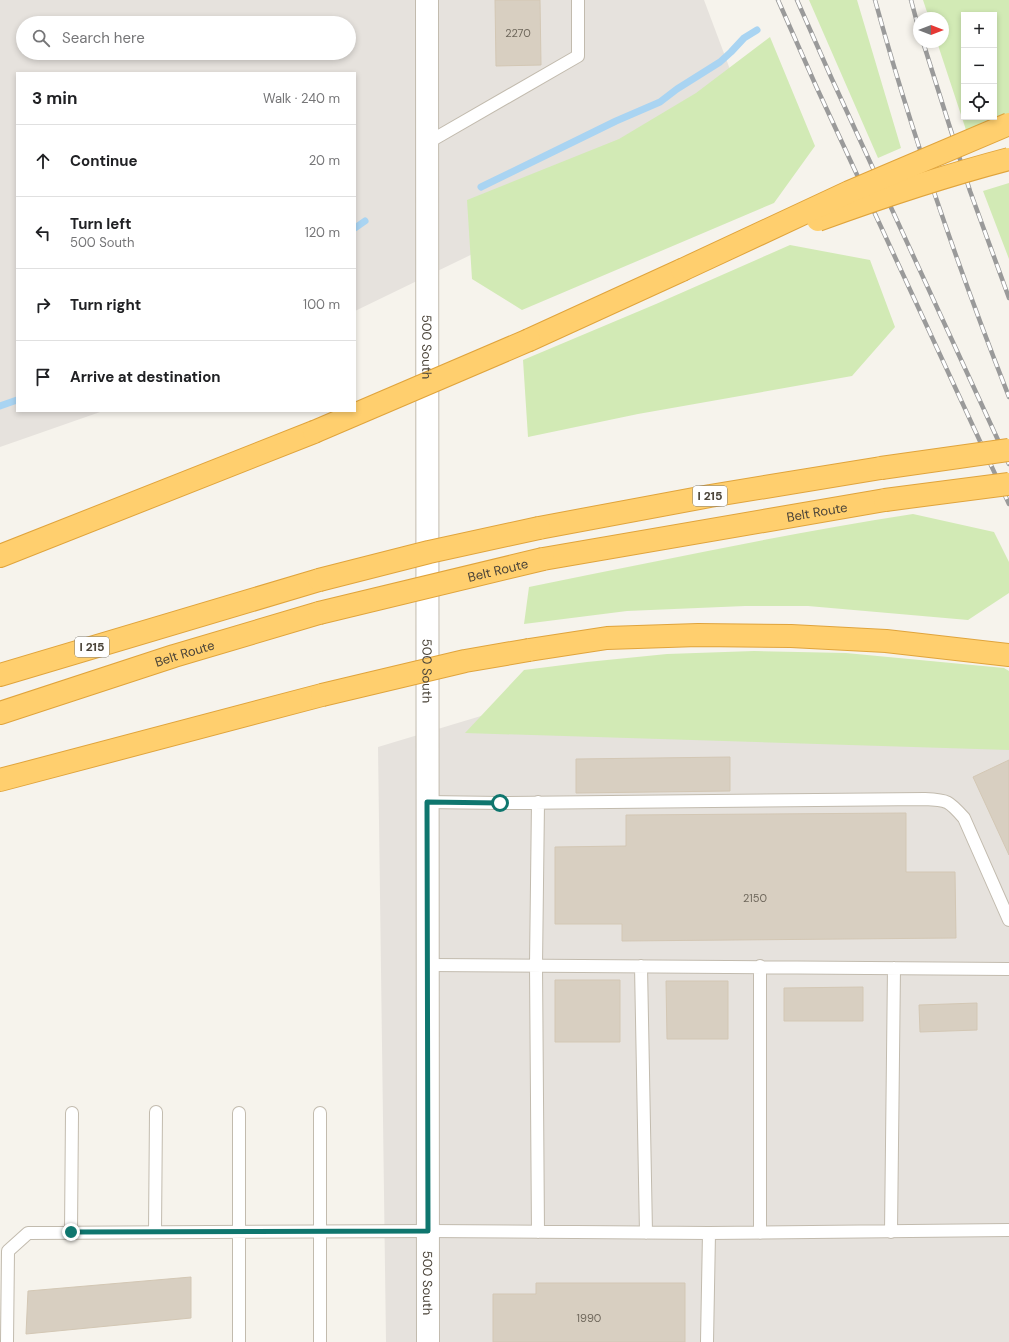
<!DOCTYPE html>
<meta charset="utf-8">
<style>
:root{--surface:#fff;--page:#f2f2f2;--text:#202124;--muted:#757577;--line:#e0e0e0}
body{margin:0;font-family:"DM Sans",sans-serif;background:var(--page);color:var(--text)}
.controls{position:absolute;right:12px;top:12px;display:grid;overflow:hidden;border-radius:0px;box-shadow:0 2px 6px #0003}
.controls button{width:36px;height:36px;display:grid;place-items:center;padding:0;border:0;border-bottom:1px solid var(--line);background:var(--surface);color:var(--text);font:20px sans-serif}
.compass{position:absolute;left:913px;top:12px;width:36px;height:36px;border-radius:50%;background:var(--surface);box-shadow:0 2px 6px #0003;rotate:90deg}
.stop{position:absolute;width:12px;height:12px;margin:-9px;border:3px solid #0f766e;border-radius:50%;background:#fff}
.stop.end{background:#0f766e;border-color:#fff;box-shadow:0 1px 4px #0008}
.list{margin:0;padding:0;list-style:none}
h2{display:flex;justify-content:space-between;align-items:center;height:52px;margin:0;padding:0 16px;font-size:17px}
h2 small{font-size:13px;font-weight:400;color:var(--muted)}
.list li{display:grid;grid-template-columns:26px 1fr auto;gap:12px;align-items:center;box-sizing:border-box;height:72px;padding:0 16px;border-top:1px solid var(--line)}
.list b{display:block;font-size:15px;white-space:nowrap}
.list p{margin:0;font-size:13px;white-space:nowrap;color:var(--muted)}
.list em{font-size:13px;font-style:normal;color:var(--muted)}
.icon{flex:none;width:22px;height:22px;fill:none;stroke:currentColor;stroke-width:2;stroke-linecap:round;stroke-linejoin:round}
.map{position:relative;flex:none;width:1009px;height:1342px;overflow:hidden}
.search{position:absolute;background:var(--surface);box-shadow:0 2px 6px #0003;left:16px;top:16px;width:340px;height:44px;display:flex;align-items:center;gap:10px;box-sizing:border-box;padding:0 14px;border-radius:22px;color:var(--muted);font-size:15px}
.panel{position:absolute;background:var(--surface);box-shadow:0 2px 6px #0003;left:16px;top:72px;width:340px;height:340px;border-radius:0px}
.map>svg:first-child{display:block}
</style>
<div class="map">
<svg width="1009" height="1342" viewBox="0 0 1009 1342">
<rect width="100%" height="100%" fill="#f6f3ec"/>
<!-- industrial -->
<path fill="#e6e2dd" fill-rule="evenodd" d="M0,0H704L749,120L355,311V73H17V411H103L0,447ZM23,23H349V53H23Z
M544,697L1009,730V1342H386L378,747Z"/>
<!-- green -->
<path fill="#d2eab5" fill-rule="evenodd" d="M809,0H857L901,148L878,158Z
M923,0H1009V115L967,133L937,42H943V18H929ZM964,15H994V117H964Z
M770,37L815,146L774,203L522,310L472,279L467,200L619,139L696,93Z
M1009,183V259L983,191Z
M790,245L870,260L895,327L852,376L638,414L528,437L523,360L656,304Z
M913,514L994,532L1009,562V593L968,620L808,606H745L627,611L524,624L529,587C657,561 784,534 913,514Z
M754,651L846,653L1004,668L1009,671V750L465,733L524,670L587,662L667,654Z"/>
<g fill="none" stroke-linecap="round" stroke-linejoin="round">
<!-- stream -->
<path stroke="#a9d4f2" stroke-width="7" d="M481,187L616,121L660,102L677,89L720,62L731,52L744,38L757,30
M355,228L365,221
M0,406L17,400"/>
</g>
<!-- building -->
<path fill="#d8cfc1" stroke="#d3c7b4" d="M495,0H540L541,65L496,66Z
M730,757V791L576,793V759Z
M1009,760V855L973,777Z
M906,813V872H955L956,938L622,941V924H555V847L626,846V815Z
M555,980H620V1042H555Z
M666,981H728V1039H667Z
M863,987V1021H784V988Z
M977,1003V1030L920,1032L919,1005Z
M191,1277V1318L26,1334L28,1291Z
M536,1283H685V1342H493V1294H536Z"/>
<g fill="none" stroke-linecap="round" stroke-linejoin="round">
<!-- service casing -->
<g stroke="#c2bbae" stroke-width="14">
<path id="service" d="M427,143L578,56V0
M427,802L500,803L925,799C948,800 949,801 964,818L1009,920
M538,802L536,965L538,1232
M428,965L1009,969
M641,966L646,1233
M760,966V1233
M239,1113V1342
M320,1113V1342
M71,1232L72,1113
M155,1232L156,1112
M891,1232L894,968
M7,1342L8,1251L28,1233L428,1231L709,1233L1009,1230
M707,1342L709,1233"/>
</g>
<!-- tertiary casing -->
<g stroke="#c2bbae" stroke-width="24">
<g id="tertiary">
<path id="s1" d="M427,0L428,1342"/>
</g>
</g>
<!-- motorway casing -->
<g stroke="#e0a43c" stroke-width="24">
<g id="motorway">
<path d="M529,340L682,270"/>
<path d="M539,528L710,496L881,468"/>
<path d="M0,556L314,432"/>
<path id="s2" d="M543,559L885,500"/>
<path d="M529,650L607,638L698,635L791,636L886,641L1009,655"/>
<path d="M0,675L319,580"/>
<path id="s3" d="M0,713L174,656L319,613"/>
<path d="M0,780L322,695"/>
</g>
</g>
<!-- service -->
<use href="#service" stroke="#fff" stroke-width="12"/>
<!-- tertiary -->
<use href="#tertiary" stroke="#fff" stroke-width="22"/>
<!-- motorway -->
<use href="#motorway" stroke="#ffcf6e" stroke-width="22"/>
<!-- rail casing -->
<g stroke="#9a9a9a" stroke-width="4.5">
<path id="rail" d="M778,0L816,86L1009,504
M797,0L831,77L1009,464
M875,0C912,135 958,267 1009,397
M911,0L919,30
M923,42L970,191L1009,298"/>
</g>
<!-- rail -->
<use href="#rail" stroke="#fff" stroke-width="3" stroke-dasharray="9" stroke-linecap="butt"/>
<!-- motorway-bridge casing -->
<g stroke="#e0a43c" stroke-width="24" stroke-linecap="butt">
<g id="motorway-bridge">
<path d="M818,220C881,197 944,176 1009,159"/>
<path d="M682,270L849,192L1009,124"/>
<path d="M314,432L529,340"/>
<path d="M881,468L1009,450"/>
<path d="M885,500L1009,484"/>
<path d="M319,580L429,552L539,528"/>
<path id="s4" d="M319,613L543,559"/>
<path d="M322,695L465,661L529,650"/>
</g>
</g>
<!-- motorway-bridge -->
<use href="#motorway-bridge" stroke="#ffcf6e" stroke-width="22"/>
</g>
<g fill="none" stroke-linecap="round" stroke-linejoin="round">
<!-- route -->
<path stroke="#0f766e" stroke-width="5" d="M71,1232L428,1231L427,802L500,803"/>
</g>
<g text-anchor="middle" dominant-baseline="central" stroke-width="3.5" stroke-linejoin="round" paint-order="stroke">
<!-- number labels -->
<g font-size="11" fill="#6e675b">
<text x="518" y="33">2270</text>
<text x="755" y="898">2150</text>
<text x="589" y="1318">1990</text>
</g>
<!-- shield labels -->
<g fill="#fff" stroke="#817c74" stroke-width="1">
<rect x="693" y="486" width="34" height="20" rx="3"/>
<rect x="75" y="637" width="34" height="20" rx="3"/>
</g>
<g font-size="12" font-weight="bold" fill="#4b4439">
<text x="710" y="496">I 215</text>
<text x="92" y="647">I 215</text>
</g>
<!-- street labels -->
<g font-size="13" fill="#4b4439" stroke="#fff">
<text stroke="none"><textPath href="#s1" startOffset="347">500 South</textPath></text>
<text stroke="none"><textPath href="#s2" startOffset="278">Belt Route</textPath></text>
<text stroke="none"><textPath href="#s4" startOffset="184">Belt Route</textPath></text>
<text stroke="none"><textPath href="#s3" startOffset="194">Belt Route</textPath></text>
<text stroke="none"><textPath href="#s1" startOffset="671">500 South</textPath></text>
<text stroke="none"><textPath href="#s1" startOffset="1283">500 South</textPath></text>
</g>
</g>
</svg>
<div class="controls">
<button>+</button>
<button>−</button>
<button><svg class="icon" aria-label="locate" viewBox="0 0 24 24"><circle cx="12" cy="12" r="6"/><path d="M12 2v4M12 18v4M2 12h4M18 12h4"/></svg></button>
</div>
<svg class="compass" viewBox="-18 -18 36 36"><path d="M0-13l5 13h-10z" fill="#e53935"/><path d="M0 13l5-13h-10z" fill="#757577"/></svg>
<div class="stop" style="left:500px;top:803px"></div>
<div class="stop end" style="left:71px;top:1232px"></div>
<div class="search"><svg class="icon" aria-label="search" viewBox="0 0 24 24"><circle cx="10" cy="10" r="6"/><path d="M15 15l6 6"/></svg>Search here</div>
<section class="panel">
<h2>3 min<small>Walk · 240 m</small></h2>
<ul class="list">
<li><svg class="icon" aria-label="ahead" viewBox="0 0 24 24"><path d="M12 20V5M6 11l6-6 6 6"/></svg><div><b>Continue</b></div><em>20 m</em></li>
<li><svg class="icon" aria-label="left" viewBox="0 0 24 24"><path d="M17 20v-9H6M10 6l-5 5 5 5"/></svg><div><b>Turn left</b><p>500 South</p></div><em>120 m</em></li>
<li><svg class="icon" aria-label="right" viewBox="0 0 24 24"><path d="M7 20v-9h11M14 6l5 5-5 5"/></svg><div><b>Turn right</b></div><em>100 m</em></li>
<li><svg class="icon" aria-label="arrive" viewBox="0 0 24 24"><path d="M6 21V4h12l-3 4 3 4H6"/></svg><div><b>Arrive at destination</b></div></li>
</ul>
</section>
</div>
